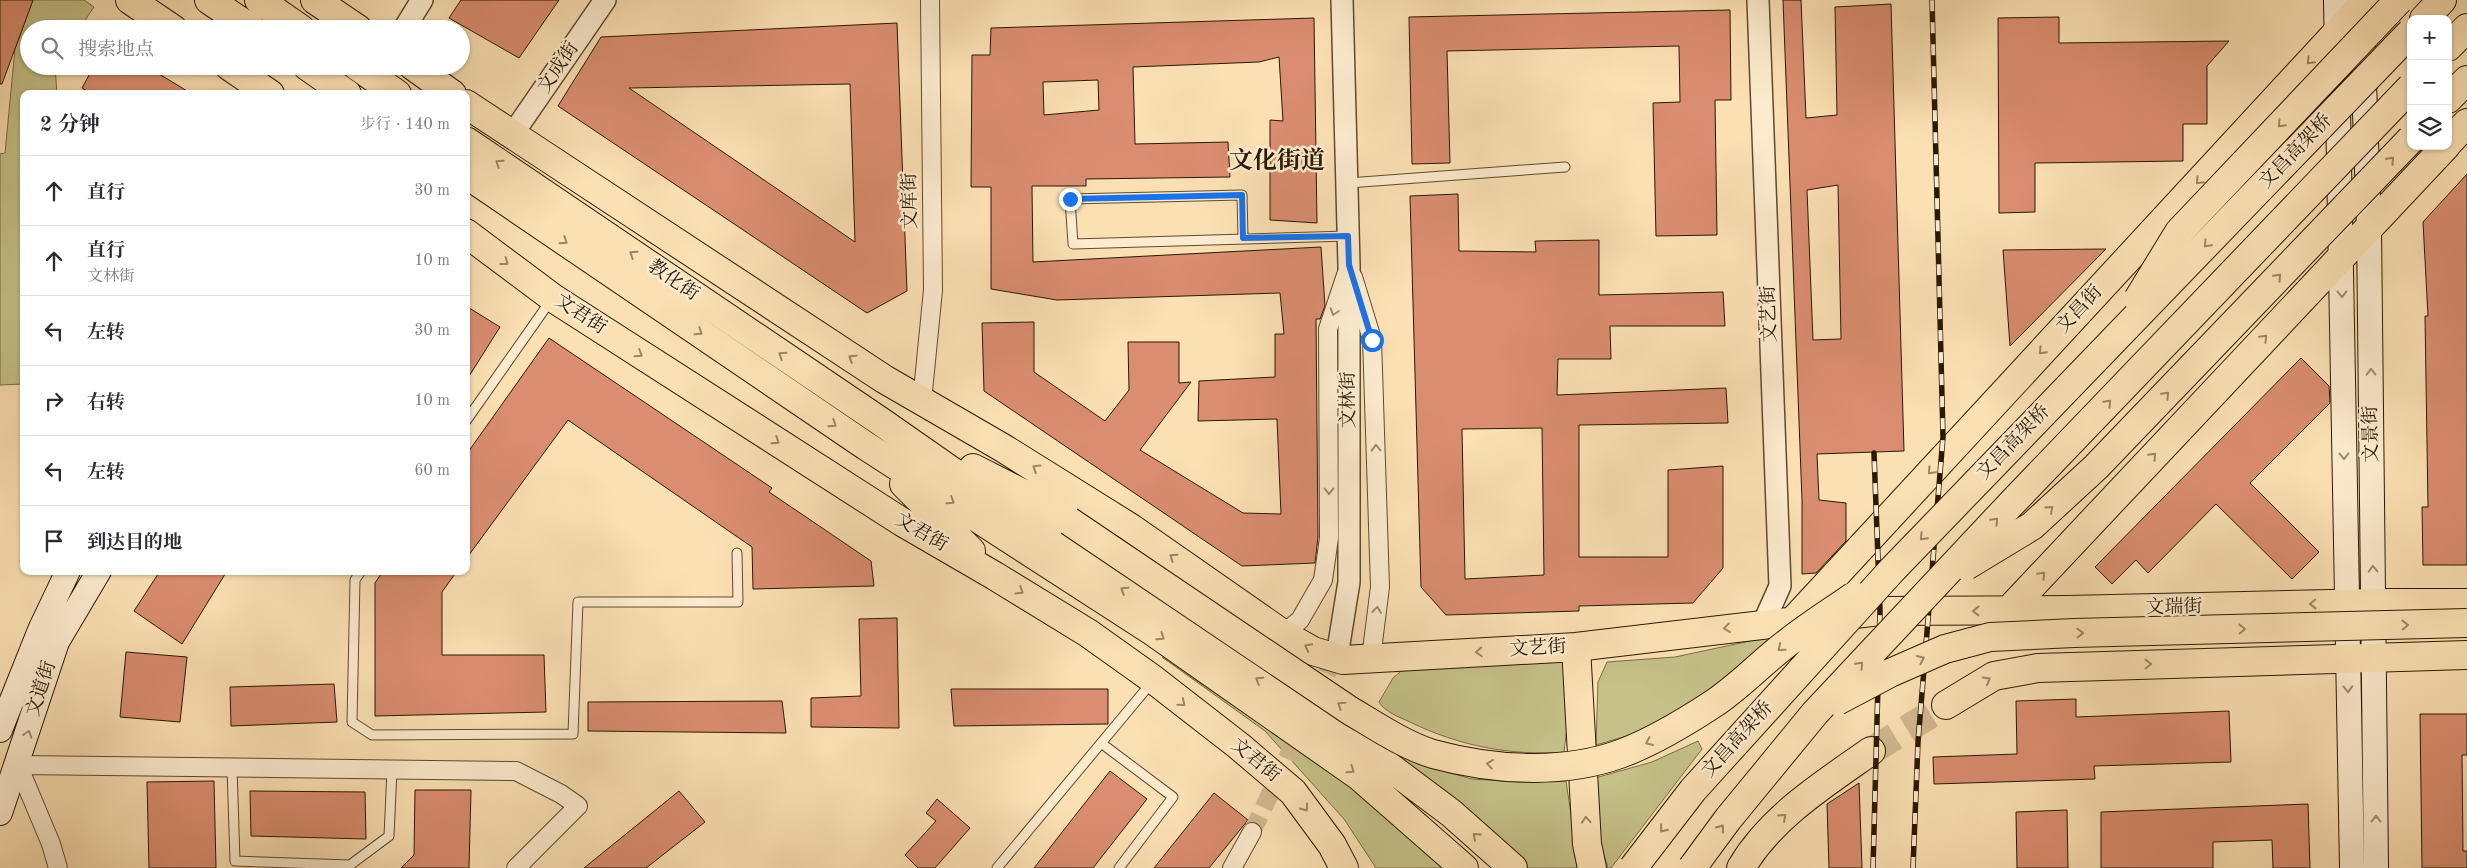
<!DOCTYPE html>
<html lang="zh">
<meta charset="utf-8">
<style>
:root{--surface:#fff;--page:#f2f2f3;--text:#2b2b33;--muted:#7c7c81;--line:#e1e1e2}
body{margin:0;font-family:"Old Standard TT","Noto Serif SC",serif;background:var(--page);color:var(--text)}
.controls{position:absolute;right:15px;top:15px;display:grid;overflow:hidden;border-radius:10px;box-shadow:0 1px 4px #0004}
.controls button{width:45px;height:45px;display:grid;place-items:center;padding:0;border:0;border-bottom:1px solid var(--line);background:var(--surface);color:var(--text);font:25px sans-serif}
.stop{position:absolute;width:15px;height:15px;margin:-11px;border:4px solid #1a73e8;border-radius:50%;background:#fff}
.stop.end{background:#1a73e8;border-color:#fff;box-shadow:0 1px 5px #0008}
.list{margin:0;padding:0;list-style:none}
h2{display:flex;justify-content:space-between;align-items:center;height:65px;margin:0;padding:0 20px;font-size:21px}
h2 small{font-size:16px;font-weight:400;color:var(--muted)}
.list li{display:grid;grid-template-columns:32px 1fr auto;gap:15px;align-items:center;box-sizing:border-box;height:70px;padding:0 20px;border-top:1px solid var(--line)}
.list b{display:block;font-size:19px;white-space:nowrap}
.list p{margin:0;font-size:16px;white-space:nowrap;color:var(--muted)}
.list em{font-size:16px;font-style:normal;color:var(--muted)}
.icon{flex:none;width:28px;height:28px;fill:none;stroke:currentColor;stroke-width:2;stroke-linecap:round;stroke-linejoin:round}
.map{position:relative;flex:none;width:2467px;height:868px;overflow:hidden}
.search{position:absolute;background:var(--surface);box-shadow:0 1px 4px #0004;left:20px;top:20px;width:450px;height:55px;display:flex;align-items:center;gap:12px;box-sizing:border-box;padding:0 18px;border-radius:28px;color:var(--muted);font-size:19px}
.panel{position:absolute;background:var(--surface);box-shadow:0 1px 4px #0004;left:20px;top:90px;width:450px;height:485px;border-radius:10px}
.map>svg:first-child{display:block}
</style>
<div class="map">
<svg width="2467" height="868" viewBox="0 0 2467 868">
<rect width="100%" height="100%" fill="#fbe0b3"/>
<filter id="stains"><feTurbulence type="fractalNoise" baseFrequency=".004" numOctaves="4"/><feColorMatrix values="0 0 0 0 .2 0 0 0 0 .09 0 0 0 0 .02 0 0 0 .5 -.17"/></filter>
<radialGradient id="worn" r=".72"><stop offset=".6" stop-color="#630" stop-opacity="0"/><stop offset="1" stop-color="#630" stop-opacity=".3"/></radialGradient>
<!-- green -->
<path fill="#c5c188" stroke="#776d46" d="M33,0H84L94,7L79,29H29V66H55L57,94H24V384L0,385V154L5,153L15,49Z
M1778,635L1782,646L1647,730L1596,745L1598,682L1607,662L1675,657Z
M1162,657L1342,780L1452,868H1376L1344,819L1265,731Z
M1564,660L1571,693L1564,752C1511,756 1459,746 1410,722C1399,717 1385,712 1379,702L1393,678L1407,666Z
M1340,716L1422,765L1472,779L1520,782L1566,781L1579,868H1528L1489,828Z
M1698,741L1702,749L1611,868H1608L1600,842L1595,778L1652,762Z"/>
<!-- building -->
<path fill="#da8d70" stroke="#291903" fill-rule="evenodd" d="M0,0H33L2,84H0Z
M461,0H559L519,58L449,18Z
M1783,0H1801L1806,118L1837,115L1835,7L1891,4L1904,451L1817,454L1819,500L1846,503V541L1816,573L1802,574V500ZM1838,185L1841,339L1813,340L1807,190Z
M1730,10L1731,100H1715L1717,235L1656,236L1653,103L1680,102L1679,46L1447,51L1450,163L1412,164L1409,17Z
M2059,17V43L2229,41L2207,66V124H2183V161L2035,163V212L1999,213L1998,18Z
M1314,18L1317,223L1270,220V120L1283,121L1279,57L1259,62L1133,67L1135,144L1228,142L1230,177L1086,179V186H1032L1033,262L1321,247L1325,306L1320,319H1316L1318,537L1315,563L1242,566L984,391L982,323L1034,322V372L1105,421L1129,390L1128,342H1179V383L1191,382L1140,450L1243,513L1281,514L1277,419L1198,421L1199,381L1275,377V334H1284L1280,293L1057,300L991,289V187H971L972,55H990L991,28ZM1098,80L1099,110L1044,115L1043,82Z
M897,23L907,291L867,313L558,106L601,37ZM850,84L855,242L629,88Z
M94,66H146L192,94H92L82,88Z
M2467,174V565H2423L2422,507H2428L2425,316H2428L2423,222Z
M1458,194L1459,251L1536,252L1535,241L1599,240V295L1723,292L1725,326H1610L1611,359H1558L1557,395L1726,388L1728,423L1579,425V557H1668V470L1723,466V568L1693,603L1579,606V611L1446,615L1421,587L1410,196ZM1542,428L1544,575L1465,579L1462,429Z
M2106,249L2010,346L2003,250Z
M466,306L500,327L466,381Z
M549,338L772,488L769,492L871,561L874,586L753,589L752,547L568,420L466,559V455Z
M2301,358L2329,386L2330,403L2250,483L2319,552L2292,579L2216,504L2148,573L2136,560L2112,584L2095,567Z
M160,571H227L182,644L134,611Z
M383,571H457L442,592V655H544L546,712L375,716V583Z
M897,618L899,728L811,727V698L861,696L859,619Z
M126,652L187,657L180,722L120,717Z
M334,684L337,722L231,726L230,687Z
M951,689H1108V724L954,726Z
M2076,699V717L2229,711L2231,762L2094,766L2095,779L1934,784L1933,757L2017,754L2016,701Z
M782,701L786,733L588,731V702Z
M2420,714H2467V755H2462L2463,851H2467V868H2422Z
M1110,771L1147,799L1093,868H1034Z
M214,781L216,868H149L147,782Z
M1859,783L1862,868H1829L1827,804Z
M415,790H471L469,868H401L414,855Z
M250,791L365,792L366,839L251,836Z
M679,791L705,822L646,868H584Z
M1214,793L1248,820L1209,868H1154Z
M937,799L970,828L935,868H918L905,855L936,821L926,813Z
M2308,804L2310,868H2273L2272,840L2213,842V868H2101V812Z
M2067,810L2068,868H2017L2016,812Z"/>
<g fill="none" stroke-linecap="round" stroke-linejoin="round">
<!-- minor-tunnel -->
<path stroke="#d1b890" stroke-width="18" stroke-dasharray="18 9" stroke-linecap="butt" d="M1315,698L1338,650
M1252,832L1302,726"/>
<!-- trunk-tunnel -->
<path stroke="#d1b890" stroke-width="28" stroke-dasharray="28 14" stroke-linecap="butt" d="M1871,751L1946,705"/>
<!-- service casing -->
<g stroke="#5e4b2f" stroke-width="11">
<path id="service" d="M1348,183L1565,167
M1243,238L1242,195L1070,199L1073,244L1348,236
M466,421L551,300
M361,571L355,580L352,722L372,735L573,734L578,602H738L737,553
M1101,743L1173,797L1119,868
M232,767L235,861L350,865L389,836L392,770
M997,868L1152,682"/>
</g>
<!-- minor casing -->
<g stroke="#5e4b2f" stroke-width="20">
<path id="minor" d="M1353,277L1372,339L1380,587L1371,658
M922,401L933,290L930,0
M1283,634L1300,620L1323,580L1329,538L1328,329L1346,275
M58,868L51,844L18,765L516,771L561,794L578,806L516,868
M1232,868L1252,832"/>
</g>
<!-- tertiary casing -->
<g stroke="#5e4b2f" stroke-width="24">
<path id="tertiary" d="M1758,0L1780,586L1763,624
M404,29L422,0
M512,135L605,0
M1338,650L1349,582V265L1342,0"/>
</g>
<!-- secondary casing -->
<g stroke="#291903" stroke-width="26">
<path id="secondary" d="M2336,0L2352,868
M2362,25L2369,228L2376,868
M0,730L40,630L68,571
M0,813L57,642L99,571"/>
</g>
<!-- trunk casing -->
<g stroke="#291903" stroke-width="30">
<path id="trunk" d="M130,0L173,29
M209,0L252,29
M259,0L301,29
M315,0L358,29
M2424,19L2442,0
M2448,47L2467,28
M229,66L270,94
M307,66L347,94
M357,66L397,94
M413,66L452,94
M2448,99L2467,80
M466,104L884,379L1003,448L1131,528L1283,634L1313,651L1343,660L1576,647L1880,611L2067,610L2374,603H2467
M466,141L880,421L1099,574L1375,756L1451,813L1513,868
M2448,143L2467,123
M466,174L866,446L1152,631L1359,776L1464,868
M466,233L553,298L902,522L995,576L1088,633L1154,680L1239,746L1293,792L1332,845L1344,868
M973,468L1026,495L1069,521
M904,484L971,551
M2009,610L2446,146
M1793,621L2367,0
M1576,647L1587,844L1592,868
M1946,705L1994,676L2038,668L2467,655
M1741,868C1771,817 1824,784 1871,751"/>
</g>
<!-- service -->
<use href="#service" stroke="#fcebce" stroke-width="9"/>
<!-- minor -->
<use href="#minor" stroke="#fcebce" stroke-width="18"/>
<!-- tertiary -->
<use href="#tertiary" stroke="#fcebce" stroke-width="21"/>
<!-- secondary -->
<use href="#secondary" stroke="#fcebce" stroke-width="24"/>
<!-- trunk -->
<use href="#trunk" stroke="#fbe0b3" stroke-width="28"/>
<!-- rail casing -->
<g stroke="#291903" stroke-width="5.5">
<path id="rail" d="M1873,868L1880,611L1874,453
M1913,868L1918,742L1943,437L1932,0"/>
</g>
<!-- rail -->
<use href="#rail" stroke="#fcebce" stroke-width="4" stroke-dasharray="11" stroke-linecap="butt"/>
<!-- trunk-bridge casing -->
<g stroke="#291903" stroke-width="30" stroke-linecap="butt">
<path id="trunk-bridge" d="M2138,299L2179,232L2399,0
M1069,521L1349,710C1376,726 1404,745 1433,754C1492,770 1562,775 1620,754C1653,742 1684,723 1713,704C1739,687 1761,663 1786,644C1807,627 1831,612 1854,596
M1966,566L2032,526L2096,467L2411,139
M1837,701L1890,673L1945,649L1990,637L2074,633L2467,623
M1633,868L1693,790L1892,570L2411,32
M1692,868L1728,819L1815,713L2010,505L2411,87"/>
</g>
<!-- trunk-bridge -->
<use href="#trunk-bridge" stroke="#fbe0b3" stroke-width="28"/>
</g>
<!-- one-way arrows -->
<defs><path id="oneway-chevron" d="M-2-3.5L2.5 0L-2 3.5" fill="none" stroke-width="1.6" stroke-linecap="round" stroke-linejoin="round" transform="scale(1.25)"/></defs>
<g stroke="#9c8664">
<use href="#oneway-chevron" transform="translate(2310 61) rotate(133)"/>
<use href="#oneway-chevron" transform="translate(2281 124) rotate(133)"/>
<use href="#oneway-chevron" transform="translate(2391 160) rotate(-46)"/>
<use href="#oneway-chevron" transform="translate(499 163) rotate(-146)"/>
<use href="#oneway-chevron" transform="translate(2199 181) rotate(133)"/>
<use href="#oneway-chevron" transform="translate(564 241) rotate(34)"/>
<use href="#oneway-chevron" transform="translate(2207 244) rotate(134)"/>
<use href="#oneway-chevron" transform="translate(633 254) rotate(-146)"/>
<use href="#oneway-chevron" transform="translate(505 262) rotate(37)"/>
<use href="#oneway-chevron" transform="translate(2278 277) rotate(-46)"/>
<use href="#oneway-chevron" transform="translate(699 332) rotate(34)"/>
<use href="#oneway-chevron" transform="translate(2264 338) rotate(-47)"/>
<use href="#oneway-chevron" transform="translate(2042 351) rotate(133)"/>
<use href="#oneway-chevron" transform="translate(639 354) rotate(33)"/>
<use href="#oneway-chevron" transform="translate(782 355) rotate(-146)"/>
<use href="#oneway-chevron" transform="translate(852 358) rotate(-147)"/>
<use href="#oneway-chevron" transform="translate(2166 395) rotate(-46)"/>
<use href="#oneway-chevron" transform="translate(2108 403) rotate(-46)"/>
<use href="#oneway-chevron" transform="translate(833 424) rotate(34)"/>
<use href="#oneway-chevron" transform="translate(776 441) rotate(33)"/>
<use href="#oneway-chevron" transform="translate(2153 456) rotate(-47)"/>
<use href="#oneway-chevron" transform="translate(1036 468) rotate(-148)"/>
<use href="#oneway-chevron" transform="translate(1931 471) rotate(133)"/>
<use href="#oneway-chevron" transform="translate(951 501) rotate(33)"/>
<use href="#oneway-chevron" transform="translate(2050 509) rotate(-42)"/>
<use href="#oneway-chevron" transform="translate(1995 521) rotate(-47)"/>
<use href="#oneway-chevron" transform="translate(1923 537) rotate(134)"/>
<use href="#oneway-chevron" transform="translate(1173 557) rotate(-145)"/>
<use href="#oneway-chevron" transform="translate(2042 575) rotate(-47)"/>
<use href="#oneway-chevron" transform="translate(1124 590) rotate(-147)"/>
<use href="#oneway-chevron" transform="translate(1020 591) rotate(32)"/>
<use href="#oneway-chevron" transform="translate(2313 604) rotate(179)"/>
<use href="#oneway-chevron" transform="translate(1976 611) rotate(180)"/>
<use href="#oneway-chevron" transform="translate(2405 625) rotate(-1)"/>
<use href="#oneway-chevron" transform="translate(1727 628) rotate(173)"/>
<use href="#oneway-chevron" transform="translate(2242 629) rotate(-1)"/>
<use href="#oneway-chevron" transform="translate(2080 633) rotate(-2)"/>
<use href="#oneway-chevron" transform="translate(1161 637) rotate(35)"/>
<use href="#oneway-chevron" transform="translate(1308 647) rotate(-153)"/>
<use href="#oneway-chevron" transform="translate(1781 648) rotate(140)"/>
<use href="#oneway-chevron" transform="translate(1479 652) rotate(177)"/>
<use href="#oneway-chevron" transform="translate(1921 659) rotate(-24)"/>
<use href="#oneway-chevron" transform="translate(2148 664) rotate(-1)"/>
<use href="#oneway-chevron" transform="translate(1860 665) rotate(-47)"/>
<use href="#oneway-chevron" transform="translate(1259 680) rotate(-147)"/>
<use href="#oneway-chevron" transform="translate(1987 680) rotate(-30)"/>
<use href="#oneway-chevron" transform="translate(1182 703) rotate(39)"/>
<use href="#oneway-chevron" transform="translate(1341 705) rotate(-146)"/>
<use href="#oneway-chevron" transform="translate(1649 742) rotate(156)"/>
<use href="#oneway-chevron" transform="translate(1490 764) rotate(-173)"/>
<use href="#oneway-chevron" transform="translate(1351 770) rotate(35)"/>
<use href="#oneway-chevron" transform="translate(1305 808) rotate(54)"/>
<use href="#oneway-chevron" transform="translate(1783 817) rotate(-42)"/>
<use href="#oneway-chevron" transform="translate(1586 820) rotate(-94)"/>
<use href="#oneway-chevron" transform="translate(1721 828) rotate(-54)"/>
<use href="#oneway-chevron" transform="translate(1663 829) rotate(128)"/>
<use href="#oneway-chevron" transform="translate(1476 836) rotate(-138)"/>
</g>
<g stroke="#9d8c73">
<use href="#oneway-chevron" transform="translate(2342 294) rotate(89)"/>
<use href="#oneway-chevron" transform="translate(1334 312) rotate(108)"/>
<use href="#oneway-chevron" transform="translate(2371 372) rotate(-91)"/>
<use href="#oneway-chevron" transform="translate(1376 448) rotate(-92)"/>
<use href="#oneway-chevron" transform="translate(2344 456) rotate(89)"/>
<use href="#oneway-chevron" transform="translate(1329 491) rotate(90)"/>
<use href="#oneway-chevron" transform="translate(2373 569) rotate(-91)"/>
<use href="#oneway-chevron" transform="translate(1377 610) rotate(-83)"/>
<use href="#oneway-chevron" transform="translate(2348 689) rotate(89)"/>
<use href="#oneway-chevron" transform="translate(28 734) rotate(-72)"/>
<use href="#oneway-chevron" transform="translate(2376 819) rotate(-90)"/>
</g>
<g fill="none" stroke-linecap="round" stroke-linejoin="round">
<!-- route -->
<path stroke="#1a73e8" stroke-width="6" d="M1070,199L1242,195L1243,238L1348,236L1349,265L1372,340"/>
</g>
<g text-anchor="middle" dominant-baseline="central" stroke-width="5" stroke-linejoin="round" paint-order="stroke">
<!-- street labels -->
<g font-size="19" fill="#291903" stroke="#fcebce">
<text transform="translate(559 68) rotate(-56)">文成街</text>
<text transform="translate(2296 152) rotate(-46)">文昌高架桥</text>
<text transform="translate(911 201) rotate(-91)">文库街</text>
<text transform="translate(673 281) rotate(34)">教化街</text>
<text transform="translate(2080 310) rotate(-47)">文昌街</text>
<text transform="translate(1770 314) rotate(-92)">文艺街</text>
<text transform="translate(580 315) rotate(33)">文君街</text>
<text transform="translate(1349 400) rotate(-90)">文林街</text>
<text transform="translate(2372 434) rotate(-91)">文景街</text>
<text transform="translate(2014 443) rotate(-46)">文昌高架桥</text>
<text transform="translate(921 533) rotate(30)">文君街</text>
<text transform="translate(2174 608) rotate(-1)">文瑞街</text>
<text transform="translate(1538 649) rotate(-3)">文艺街</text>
<text transform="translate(42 689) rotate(-72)">文道街</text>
<text transform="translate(1738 740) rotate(-48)">文昌高架桥</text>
<text transform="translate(1255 761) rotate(39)">文君街</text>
</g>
<!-- district labels -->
<g font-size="24" font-weight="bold" fill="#291903" stroke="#fcebce">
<text x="1277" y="162">文化街道</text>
</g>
</g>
<rect width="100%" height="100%" filter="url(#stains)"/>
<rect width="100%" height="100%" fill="url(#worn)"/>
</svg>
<div class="controls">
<button>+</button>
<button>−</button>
<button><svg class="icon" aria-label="layers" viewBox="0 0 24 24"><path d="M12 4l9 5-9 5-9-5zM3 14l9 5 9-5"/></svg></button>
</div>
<div class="stop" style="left:1372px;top:340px"></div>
<div class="stop end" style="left:1070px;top:199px"></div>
<div class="search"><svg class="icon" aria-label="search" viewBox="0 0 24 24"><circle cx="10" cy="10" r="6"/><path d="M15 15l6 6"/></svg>搜索地点</div>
<section class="panel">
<h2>2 分钟<small>步行 · 140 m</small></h2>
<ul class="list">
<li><svg class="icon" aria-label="ahead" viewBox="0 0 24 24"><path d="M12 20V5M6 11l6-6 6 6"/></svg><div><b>直行</b></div><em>30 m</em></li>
<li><svg class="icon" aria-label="ahead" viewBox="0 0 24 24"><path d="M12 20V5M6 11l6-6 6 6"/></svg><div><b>直行</b><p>文林街</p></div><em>10 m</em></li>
<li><svg class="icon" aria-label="left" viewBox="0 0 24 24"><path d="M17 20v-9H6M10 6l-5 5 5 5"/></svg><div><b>左转</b></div><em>30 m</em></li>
<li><svg class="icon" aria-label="right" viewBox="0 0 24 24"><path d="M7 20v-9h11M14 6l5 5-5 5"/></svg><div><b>右转</b></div><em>10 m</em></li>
<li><svg class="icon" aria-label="left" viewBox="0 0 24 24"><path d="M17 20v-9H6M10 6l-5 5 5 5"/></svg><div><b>左转</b></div><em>60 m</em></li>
<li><svg class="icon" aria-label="arrive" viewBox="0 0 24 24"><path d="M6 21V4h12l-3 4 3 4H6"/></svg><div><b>到达目的地</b></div></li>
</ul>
</section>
</div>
